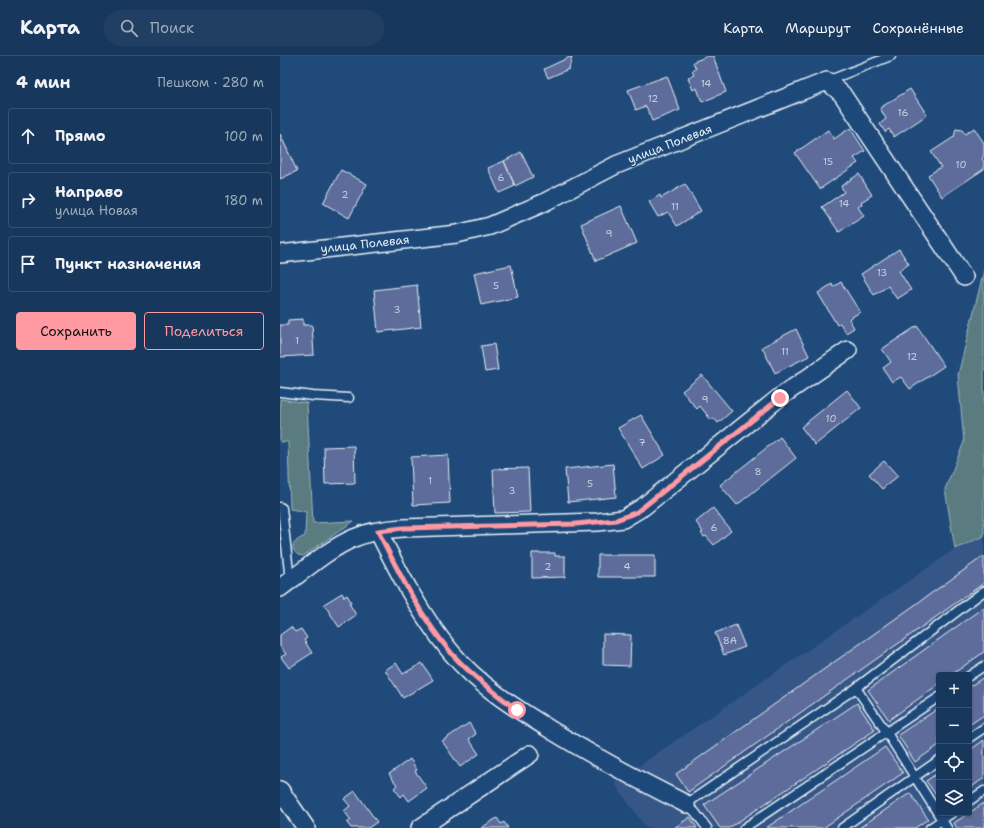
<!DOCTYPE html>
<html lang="ru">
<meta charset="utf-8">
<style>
:root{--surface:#17385c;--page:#203f62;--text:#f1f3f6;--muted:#9eacbb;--line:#365272;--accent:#ff9aa2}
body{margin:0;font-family:"Shantell Sans",sans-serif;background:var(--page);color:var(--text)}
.controls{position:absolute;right:12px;bottom:12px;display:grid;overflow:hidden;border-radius:4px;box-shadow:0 1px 3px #0004}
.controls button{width:36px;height:36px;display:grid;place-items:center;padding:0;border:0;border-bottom:1px solid var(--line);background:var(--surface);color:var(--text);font:20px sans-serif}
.stop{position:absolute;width:12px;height:12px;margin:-9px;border:3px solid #ff9aa2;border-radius:50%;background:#fff}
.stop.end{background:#ff9aa2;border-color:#fff;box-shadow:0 1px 4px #0008}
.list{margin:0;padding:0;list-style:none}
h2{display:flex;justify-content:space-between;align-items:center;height:52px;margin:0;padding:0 16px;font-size:17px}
h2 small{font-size:13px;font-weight:400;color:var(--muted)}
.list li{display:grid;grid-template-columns:26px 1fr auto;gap:12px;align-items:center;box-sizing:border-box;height:56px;margin:0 8px 8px;padding:0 8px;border:1px solid var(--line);border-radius:4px}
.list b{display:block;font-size:15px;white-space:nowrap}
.list p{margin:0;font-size:13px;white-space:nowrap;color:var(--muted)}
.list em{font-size:13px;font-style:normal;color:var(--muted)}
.actions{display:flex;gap:8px;padding:12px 16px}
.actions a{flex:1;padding:9px 0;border:1px solid var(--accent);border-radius:4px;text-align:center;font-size:14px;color:var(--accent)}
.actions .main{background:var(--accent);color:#111}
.icon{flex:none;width:22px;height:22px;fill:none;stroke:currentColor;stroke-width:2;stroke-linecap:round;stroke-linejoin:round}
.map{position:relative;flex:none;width:704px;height:772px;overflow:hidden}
header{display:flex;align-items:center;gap:24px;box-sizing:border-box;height:56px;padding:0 20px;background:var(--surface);border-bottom:1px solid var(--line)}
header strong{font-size:19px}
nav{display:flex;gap:22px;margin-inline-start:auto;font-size:14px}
.search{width:280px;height:36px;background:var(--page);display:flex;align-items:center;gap:10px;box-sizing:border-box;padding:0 14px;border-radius:22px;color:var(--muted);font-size:15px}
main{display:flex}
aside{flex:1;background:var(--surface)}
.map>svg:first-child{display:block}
</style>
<header>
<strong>Карта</strong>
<div class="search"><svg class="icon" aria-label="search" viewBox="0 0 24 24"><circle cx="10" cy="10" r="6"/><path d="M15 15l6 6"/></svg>Поиск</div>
<nav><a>Карта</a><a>Маршрут</a><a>Сохранённые</a></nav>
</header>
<main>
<aside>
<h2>4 мин<small>Пешком · 280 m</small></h2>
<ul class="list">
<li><svg class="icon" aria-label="ahead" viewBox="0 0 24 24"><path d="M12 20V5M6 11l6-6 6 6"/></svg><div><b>Прямо</b></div><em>100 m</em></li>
<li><svg class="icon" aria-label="right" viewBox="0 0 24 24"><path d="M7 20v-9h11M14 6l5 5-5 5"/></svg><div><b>Направо</b><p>улица Новая</p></div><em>180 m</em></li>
<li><svg class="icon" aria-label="arrive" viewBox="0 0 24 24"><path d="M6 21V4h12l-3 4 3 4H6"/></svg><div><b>Пункт назначения</b></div></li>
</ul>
<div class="actions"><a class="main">Сохранить</a><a>Поделиться</a></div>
</aside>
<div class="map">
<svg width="704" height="772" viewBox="0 0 704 772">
<rect width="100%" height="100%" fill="#1f4a7a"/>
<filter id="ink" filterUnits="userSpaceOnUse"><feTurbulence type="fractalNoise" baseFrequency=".025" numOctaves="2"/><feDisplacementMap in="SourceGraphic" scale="8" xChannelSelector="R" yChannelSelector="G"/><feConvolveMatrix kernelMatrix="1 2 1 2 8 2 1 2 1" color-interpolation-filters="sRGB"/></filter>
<g filter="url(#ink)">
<!-- built -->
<path fill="#365786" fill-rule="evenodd" d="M704,480V772H366L334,727L675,493ZM659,619H689V757H659Z"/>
<!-- green -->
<path fill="#5a7b80" stroke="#a1b6bc" d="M704,214V480L675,493L665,433L684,386L678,319Z
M0,343L27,347L33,467L74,465L23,500L18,499C7,490 16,484 25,480L26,456L10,453L8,386H0Z"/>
<!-- building -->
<path fill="#5d6c9a" stroke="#e8f1f8" d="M292,0L289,13L268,22L264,13Z
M428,0H433L446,36L422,46L417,32L413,34L408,22L414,19L412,15L416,13L413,6Z
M387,20L400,54L372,65L366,50L356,54L348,34Z
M630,33L647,59L614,81L609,73L605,76L600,68L606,63L600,52Z
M570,72L585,95L574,102L578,107L540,133L515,97L548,74L554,83Z
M694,72L704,87V100L702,102L704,106V113L662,141L648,119L661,111L651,96L674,81L676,73L682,74L685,78Z
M0,78L17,115L0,123Z
M241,96L253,121L235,130L224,105Z
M224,105L235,130L219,137L208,112Z
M61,114L87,128L69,162L43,147Z
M579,118L592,139L581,146L582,148L578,151L584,160L559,176L542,151L564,136L561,130Z
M405,128L421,155L397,170L388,156L378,161L369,146L380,139L381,142Z
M341,150L357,187L316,205L301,168Z
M619,193L629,208L619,215L631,234L617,243L608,230L594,239L581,218Z
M231,209L238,241L201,249L194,217Z
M561,226L580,256L569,263L574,272L566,277L560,267L557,269L538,237L552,228L553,231Z
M137,229L141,271L98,276L94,234Z
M23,263V269H32L34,299L0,301V269H8V264Z
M637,270L664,310L630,333L621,321L612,326L603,312L611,306L602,293Z
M516,273L529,300L495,317L482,291Z
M214,288L218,314L205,316L201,290Z
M422,319L452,355L438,367L434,362L431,364L420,350L417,353L402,335Z
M567,334L581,352L535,389L521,371Z
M361,359L385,399L363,413L338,372Z
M500,381L516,402L457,449L440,429Z
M74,390L75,427L45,428L44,391Z
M168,399L170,447L133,449L131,401Z
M604,405L618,420L602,433L589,418Z
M333,408L336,441L288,446L285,413Z
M248,412L250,456L215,457L213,413Z
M433,452L451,475L434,489L426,480L424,481L421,477L423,476L416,466Z
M252,497H275V500H285V521L252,522Z
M318,499H375V521H318Z
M704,500V527L408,736L396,718Z
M62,537L64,541L67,539L71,546L69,547L76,559L59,571L44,548Z
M704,551V596L671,619H659V628L609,664L588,634Z
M456,569L465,591L444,599L435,577Z
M11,571L15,576L21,573L27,582L24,584L32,597L9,612L1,601L6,598L0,590V579Z
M323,578L351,579L350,610L323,609Z
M116,607L123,618L142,607L153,624L123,642L105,614Z
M704,621V659L689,669V631Z
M577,647L595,674L449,772H440L424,749Z
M659,652V689L635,706L618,679Z
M189,667L196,678L189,683L199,698L180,711L162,685Z
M704,684V722L689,733V695Z
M605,691L623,717L543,772H486Z
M130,703L137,714L135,715L147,732L129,745L124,738L121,741L114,732L117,729L109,718Z
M659,716V743L646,725Z
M75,735L97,766L88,772H71L67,767L71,764L64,755L70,750L64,743Z
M630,737L648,763L635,772H579Z
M704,747V772H677L674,767Z
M410,761L417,772H394Z
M217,762L221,768L224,766L228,772H201Z"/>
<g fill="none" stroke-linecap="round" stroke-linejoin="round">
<!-- service casing -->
<g stroke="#e8f1f8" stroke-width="11">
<path id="service" d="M547,25L611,0
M0,336L33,340L69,342
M0,451L2,452L10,525
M689,620L704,610
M576,632L607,677L667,772
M689,682L704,672
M689,745L704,735
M427,772L415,756L406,748L576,632L704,535
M464,772L659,641
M562,772L659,704
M650,772L672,757"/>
</g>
<!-- minor casing -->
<g stroke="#e8f1f8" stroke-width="20">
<path id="minor" d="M0,198L177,178L210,170L263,147L336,109L547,25L562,38L684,221
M98,475C119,517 141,560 171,596C198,629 235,652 271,674C315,701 360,725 406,748
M0,532C24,515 48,493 74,482C90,475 106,473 123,472L318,466L343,463L363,451L500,341L568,294
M0,734L26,772
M140,772L250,698"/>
</g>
<!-- service -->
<use href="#service" stroke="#1f4a7a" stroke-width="8"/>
<!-- minor -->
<use href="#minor" stroke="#1f4a7a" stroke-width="17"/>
</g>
</g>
<g fill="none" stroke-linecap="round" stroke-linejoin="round" filter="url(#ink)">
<!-- route -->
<path stroke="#ff9aa2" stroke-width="5" d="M237,654C214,636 191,619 172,598C141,562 119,517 98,475L123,472L296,468L336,464L357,456L500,342"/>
</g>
<g text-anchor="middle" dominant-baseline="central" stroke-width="3" stroke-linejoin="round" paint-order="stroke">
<!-- number labels -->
<g font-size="10" fill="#c5d0e0">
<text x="426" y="27">14</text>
<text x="373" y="42">12</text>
<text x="623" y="56">16</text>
<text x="548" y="105">15</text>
<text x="681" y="108">10</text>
<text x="221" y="121">6</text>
<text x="65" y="138">2</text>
<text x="564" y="147">14</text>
<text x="395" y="150">11</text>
<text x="329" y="177">9</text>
<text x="602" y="216">13</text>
<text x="216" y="229">5</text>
<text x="117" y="253">3</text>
<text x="17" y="284">1</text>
<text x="505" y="295">11</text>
<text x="632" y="300">12</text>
<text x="425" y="343">9</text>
<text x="551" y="362">10</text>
<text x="362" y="386">7</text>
<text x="478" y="415">8</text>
<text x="150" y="424">1</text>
<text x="310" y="427">5</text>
<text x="232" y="434">3</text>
<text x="434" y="471">6</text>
<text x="268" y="510">2</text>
<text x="347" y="510">4</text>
<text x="450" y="584">8А</text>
</g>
<!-- street labels -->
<g font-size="12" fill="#e8f1f8" stroke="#1f4a7a">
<text transform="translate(390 88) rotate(-21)">улица Полевая</text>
<text transform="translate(85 188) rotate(-6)">улица Полевая</text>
</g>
</g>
</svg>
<div class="controls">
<button>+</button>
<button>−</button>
<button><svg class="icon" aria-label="locate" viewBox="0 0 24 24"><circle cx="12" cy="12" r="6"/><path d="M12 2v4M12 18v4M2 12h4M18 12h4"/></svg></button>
<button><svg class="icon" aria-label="layers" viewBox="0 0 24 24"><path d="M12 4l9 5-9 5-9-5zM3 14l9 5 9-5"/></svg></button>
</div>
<div class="stop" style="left:237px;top:654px"></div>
<div class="stop end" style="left:500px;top:342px"></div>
</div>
</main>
